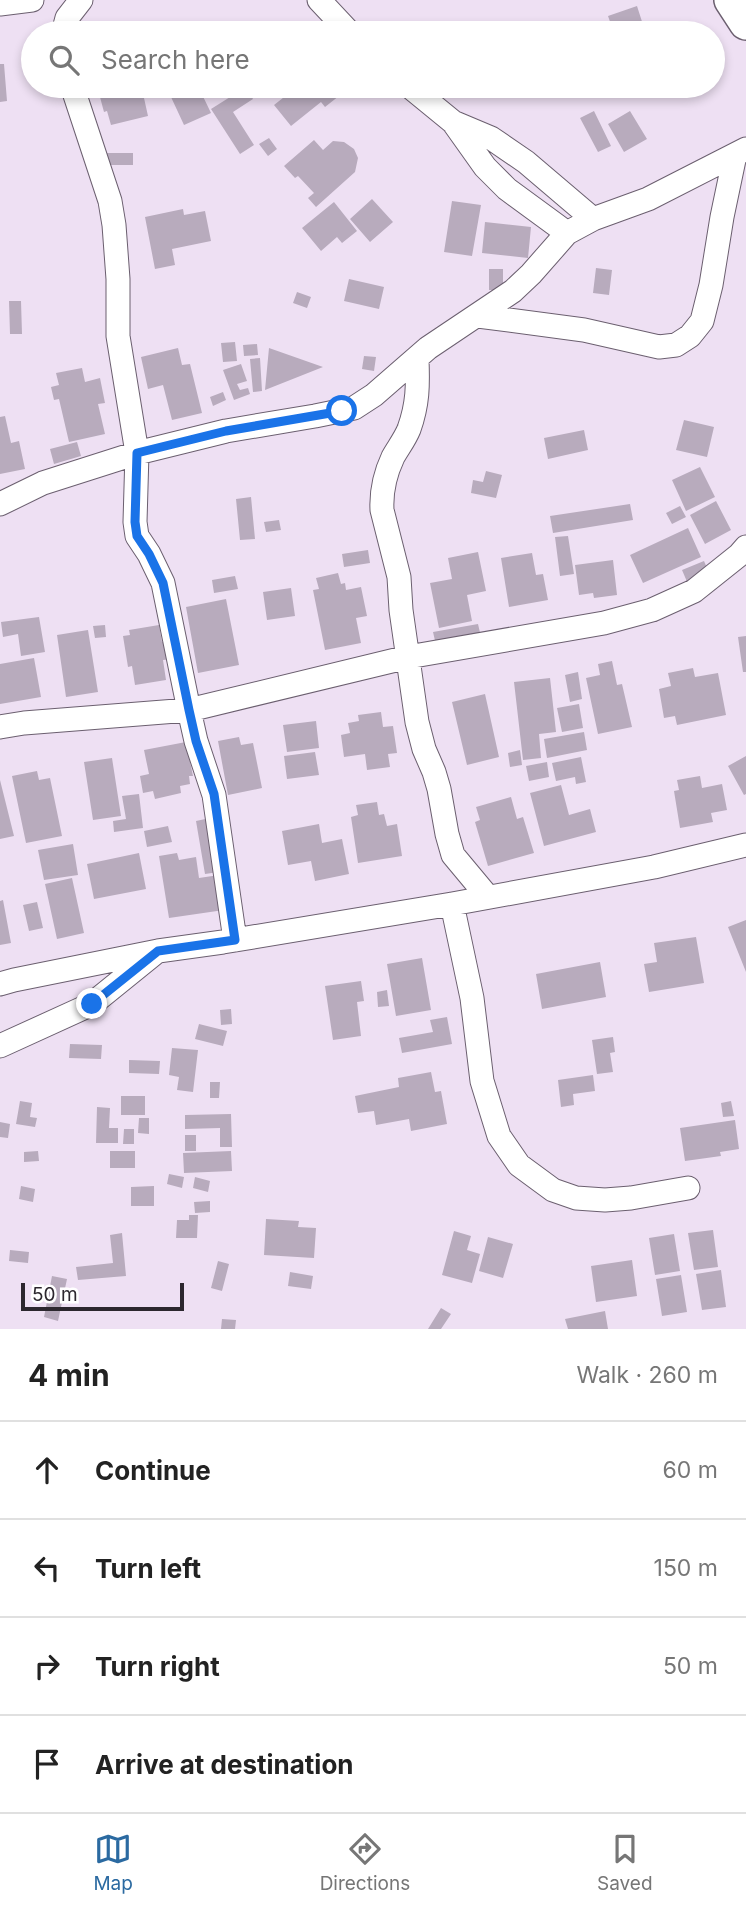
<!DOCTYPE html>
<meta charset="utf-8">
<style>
:root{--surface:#fff;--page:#f2f2f2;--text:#222;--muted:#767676;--line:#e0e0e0;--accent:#2b6aa1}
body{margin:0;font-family:Inter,sans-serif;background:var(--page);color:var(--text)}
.scale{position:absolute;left:21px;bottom:18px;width:163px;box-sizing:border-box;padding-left:7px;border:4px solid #2c272e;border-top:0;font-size:19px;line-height:24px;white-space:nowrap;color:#2c272e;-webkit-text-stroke:5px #fff;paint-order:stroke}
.stop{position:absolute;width:21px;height:21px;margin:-16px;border:5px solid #1a73e8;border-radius:50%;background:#fff}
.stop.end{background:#1a73e8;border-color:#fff;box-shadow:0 2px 7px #0008}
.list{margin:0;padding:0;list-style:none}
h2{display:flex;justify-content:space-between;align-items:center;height:91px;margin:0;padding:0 28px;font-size:30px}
h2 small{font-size:23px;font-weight:400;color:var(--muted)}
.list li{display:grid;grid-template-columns:46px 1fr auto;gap:21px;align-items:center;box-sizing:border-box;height:98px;padding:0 28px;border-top:2px solid var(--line)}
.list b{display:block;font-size:26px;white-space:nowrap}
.list em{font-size:23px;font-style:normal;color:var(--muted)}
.icon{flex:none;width:38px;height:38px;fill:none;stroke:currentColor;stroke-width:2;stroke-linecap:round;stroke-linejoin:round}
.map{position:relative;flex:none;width:746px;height:1329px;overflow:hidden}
.search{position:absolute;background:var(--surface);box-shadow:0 4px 10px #0003;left:21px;right:21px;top:21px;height:77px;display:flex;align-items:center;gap:18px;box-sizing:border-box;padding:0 24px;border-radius:38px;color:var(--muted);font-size:26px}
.sheet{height:483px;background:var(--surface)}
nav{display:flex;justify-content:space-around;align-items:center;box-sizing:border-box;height:98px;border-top:2px solid var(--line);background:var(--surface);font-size:19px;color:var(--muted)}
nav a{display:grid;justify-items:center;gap:4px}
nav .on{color:var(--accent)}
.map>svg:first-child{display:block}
</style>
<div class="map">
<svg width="746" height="1329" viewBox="0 0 746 1329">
<rect width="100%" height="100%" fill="#eee0f3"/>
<!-- building -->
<path fill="#b8abbd" d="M637,6L645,31L638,33H614L608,16Z
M149,26L150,33H110V32Z
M0,64H4L7,101L0,102Z
M97,86H158L160,94L144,98L148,116L111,125L107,111L104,112Z
M196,86H198L211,113L184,125L171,97Z
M290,86H340L344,92L325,107L321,102L291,126L274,105L293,90Z
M246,87L253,99L233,112L254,145L240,154L211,109Z
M594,111L611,146L598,152L580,118Z
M630,111L647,139L624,152L608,124Z
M269,138L277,149L268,156L259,144Z
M314,140L323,150L333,141L344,142L354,149L358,158L355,172L316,207L308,198L314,193L298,176L295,178L284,166Z
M106,153H133V165H106Z
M372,199L393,222L370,242L350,219Z
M452,201L481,205L472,256L444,252Z
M334,202L357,231L342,243L337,237L321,251L302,228Z
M183,209L184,215L205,211L211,241L172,249L175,265L155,269L145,217Z
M485,222L531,227L528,258L482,253Z
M596,268L612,270L609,295L593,293Z
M489,269H503V290H489Z
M349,279L384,287L379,309L344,301Z
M297,292L311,297L307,308L293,303Z
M9,301H21L22,334H10Z
M235,342L237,361L223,362L221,343Z
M257,344L258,355L244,356L243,345Z
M178,348L182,365L190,364L202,413L172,420L163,385L148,389L141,357Z
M269,348L323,367L265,390Z
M364,356L376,357L374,371L362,369Z
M260,358L262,391L253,392L250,359Z
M241,364L247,381L237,384L240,390L248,388L250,394L234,400L223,370Z
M82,368L85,382L100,378L105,403L98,404L105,434L69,442L59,399L54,400L51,387L59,385L56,373Z
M223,392L226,400L213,406L210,397Z
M5,416L11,443L19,441L25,469L0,474V417Z
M684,420L714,427L707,457L676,450Z
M584,430L588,450L548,459L544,438Z
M77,442L81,456L54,464L50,449Z
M700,467L715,497L686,511L672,480Z
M486,471L502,475L496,498L471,493L473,480L483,482Z
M251,497L255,539L240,540L236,499Z
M716,501L731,530L705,544L690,515Z
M630,504L633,520L553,533L550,516Z
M680,506L686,517L672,524L666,513Z
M279,520L281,530L266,532L264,522Z
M688,528L701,557L643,583L630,555Z
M568,536L574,574L560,576L555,537Z
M368,550L370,563L344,567L342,554Z
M478,552L486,591L467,595L472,621L439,628L430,583L452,579L448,558Z
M532,553L536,575L543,574L548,600L509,607L501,558Z
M613,560L617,595L594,598L593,593L579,595L575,565Z
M704,561L710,575L688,584L682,570Z
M338,573L341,584L345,583L346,590L361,587L367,616L356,618L361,643L325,650L313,590L319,589L316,578Z
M235,576L238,589L214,593L212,580Z
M291,588L295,616L267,620L263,592Z
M226,599L239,665L198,673L186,607Z
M39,617L45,652L21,656L18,634L3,637L1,622Z
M478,624L481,637L436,645L433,632Z
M105,625L106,637L95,638L93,626Z
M159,625L162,642L171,641L174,659L163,660L166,680L135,685L132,666L128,667L123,636L130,635L129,630Z
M88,630L98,692L66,697L57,635Z
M746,636V672H743L738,637Z
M34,658L41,697L0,704V664Z
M612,661L617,685L622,684L632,727L598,734L586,678L600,675L598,664Z
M693,668L695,677L718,673L726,715L677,725L675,716L664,718L659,689L671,686L668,673Z
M578,672L582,699L570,702L565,675Z
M550,678L556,732L539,734L541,758L523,760L514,682Z
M485,694L499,757L467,765L452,702Z
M579,704L583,728L562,732L557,708Z
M381,712L383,727L393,726L397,753L388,754L390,767L367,770L365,754L344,757L341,735L350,733L348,723L359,721L358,715Z
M316,721L319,748L287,752L283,725Z
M584,732L587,750L547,758L544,739Z
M239,737L241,745L253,743L262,788L228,795L218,741Z
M186,742L193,776H189L190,784L180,786L181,793L155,799L153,791L143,793L140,776L149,774L144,750Z
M520,750L522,765L510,767L508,753Z
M315,752L319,775L287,779L284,756Z
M746,756V794L744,795L728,766Z
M581,757L586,782L576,784L575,777L556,781L552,763Z
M112,758L121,816L93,820L84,762Z
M547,762L549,777L529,781L526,766Z
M37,771L39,780L50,778L62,836L26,843L12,776Z
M700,776L702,788L722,784L727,810L711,813L713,822L680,828L674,791L679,790L677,780Z
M0,780L14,836L0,839Z
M561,785L569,815L590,809L596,832L544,846L530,793Z
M139,794L143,828L114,832L113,821L126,819L122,796Z
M511,797L517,819L523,817L534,853L488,866L475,822L480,820L476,807Z
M377,802L379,815L384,814L387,826L397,824L402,856L358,863L351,817L358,815L356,805Z
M210,818L219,872L205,874L196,821Z
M319,824L322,843L342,839L349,874L315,881L311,861L288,865L282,831Z
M168,826L172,842L147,847L144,831Z
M73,844L78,875L44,880L38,850Z
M139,853L146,889L94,899L87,864Z
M177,853L179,860L196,857L199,878L219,875L224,910L169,918L159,856Z
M72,878L84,933L57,939L45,884Z
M3,900L11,943L0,945V901Z
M37,902L43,928L29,931L23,905Z
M746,920V972L728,927Z
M696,937L704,983L649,992L644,964L657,962L654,943Z
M422,958L431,1010L396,1016L387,964Z
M600,962L606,997L542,1009L536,974Z
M361,981L364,1001L357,1002L361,1036L333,1040L325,986Z
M387,990L389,1006L378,1007L377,992Z
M231,1009L232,1024L221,1025L220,1010Z
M447,1017L452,1044L402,1053L399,1038L433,1032L430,1020Z
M199,1024L227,1031L223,1046L195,1039Z
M613,1037L615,1052L610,1053L613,1072L597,1074L592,1040Z
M70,1044L102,1045L101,1059L69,1058Z
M172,1048L198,1050L193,1092L177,1090L179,1077L169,1075Z
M129,1060L160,1061L159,1074L129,1073Z
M431,1072L435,1092L441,1091L447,1124L411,1131L409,1119L376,1125L374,1111L358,1113L355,1096L399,1087L398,1078Z
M593,1075L595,1091L573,1094L574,1105L561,1107L558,1080Z
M210,1082H220L219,1098H210Z
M121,1096H145V1115H121Z
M20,1101L32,1103L30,1117L37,1118L35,1127L16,1124Z
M731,1101L734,1116L723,1117L721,1103Z
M97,1107L110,1108L109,1128H118V1143H96Z
M231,1114L232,1147H220V1128L185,1129V1115Z
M139,1118H149V1134L138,1133Z
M735,1120L739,1149L720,1152L721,1156L685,1161L680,1128Z
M0,1122L10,1124L8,1138L0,1137Z
M124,1129H134V1144H123Z
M185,1135H196V1151H185Z
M38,1151L39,1161L24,1162V1152Z
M110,1151H135V1168H110Z
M231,1151L232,1171L184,1173L183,1153Z
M169,1174L184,1177L182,1188L167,1184Z
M195,1177L210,1181L208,1192L193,1188Z
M21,1186L35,1189L33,1202L19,1199Z
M154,1186V1206H131V1187Z
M210,1201V1212L195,1213L194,1202Z
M189,1215H198L197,1238H176L177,1220H189Z
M266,1219L299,1221L298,1227L316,1228L314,1258L264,1255Z
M713,1230L718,1267L694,1270L688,1233Z
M454,1231L471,1236L467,1250L480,1254L472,1283L442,1275Z
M122,1233L126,1276L78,1280L76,1267L113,1263L110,1235Z
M674,1234L680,1271L655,1275L649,1238Z
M488,1237L513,1244L503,1278L479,1271Z
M10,1250L29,1252L28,1263L9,1261Z
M632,1260L637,1296L596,1302L591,1266Z
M218,1261L229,1264L222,1291L211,1288Z
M721,1270L726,1307L702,1310L696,1274Z
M290,1272L313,1276L311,1289L288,1286Z
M681,1275L687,1312L662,1316L656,1279Z
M52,1276L67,1279L58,1321L44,1317Z
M441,1308L451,1314L441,1329H428Z
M605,1311L608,1329H568L565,1319Z
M222,1319L236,1320L235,1329H221Z"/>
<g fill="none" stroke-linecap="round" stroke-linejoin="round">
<!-- street casing -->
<g stroke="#6b5f6f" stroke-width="25">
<path id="street" d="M319,0L350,33
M0,4L32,0
M63,33L67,18L81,0
M72,86L110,201L114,225L118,279V336L137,453L135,522L137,536L149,554L163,583L189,710L196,741L214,795L235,940
M409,86L453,122L485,167L507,189L567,233
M453,122L491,138L526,162L593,219
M478,316L584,330L659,347L676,345L690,336L702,321L711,285L722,217L735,155
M417,359C418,385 418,404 409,429C405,439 398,448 393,457C385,474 381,491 382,510L399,577L401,610L417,722L424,749L434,772L439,789L447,834L453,855L488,897
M0,504L43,483L137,453L226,431L315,416L354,408L374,395L428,348L513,291L531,274L567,233L593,219L648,199L746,149
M0,727L24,723L189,710L408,657L604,623L652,610L694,591L739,555L746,547
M452,904L472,998L482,1081L499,1136L519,1165L553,1190L576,1198L605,1200L631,1198L688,1188
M0,984L14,980L158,951L223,942L452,904L654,867L746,845
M0,1046L92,1004L155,953"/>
</g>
<!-- secondary casing -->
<g stroke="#6b5f6f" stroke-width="36">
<path id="secondary" d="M731,0L746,23"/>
</g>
<!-- street -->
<use href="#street" stroke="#fff" stroke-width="23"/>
<!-- secondary -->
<use href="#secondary" stroke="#fff" stroke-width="33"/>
</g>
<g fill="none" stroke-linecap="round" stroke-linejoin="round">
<!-- route -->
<path stroke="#1a73e8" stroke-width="9" d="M92,1004L158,951L235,940L214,794L196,741L189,710L163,583L149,554L137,536L135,522L137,453L226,431L342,411"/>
</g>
</svg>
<div class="scale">50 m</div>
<div class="stop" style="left:342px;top:411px"></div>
<div class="stop end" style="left:92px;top:1004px"></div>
<div class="search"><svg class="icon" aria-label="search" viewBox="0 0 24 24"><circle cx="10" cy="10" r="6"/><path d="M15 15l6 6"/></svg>Search here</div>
</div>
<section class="sheet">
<h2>4 min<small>Walk · 260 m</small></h2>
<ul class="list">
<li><svg class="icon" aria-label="ahead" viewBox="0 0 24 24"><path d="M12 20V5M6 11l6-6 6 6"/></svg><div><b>Continue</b></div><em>60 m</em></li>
<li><svg class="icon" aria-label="left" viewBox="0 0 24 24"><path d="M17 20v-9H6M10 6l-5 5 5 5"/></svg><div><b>Turn left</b></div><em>150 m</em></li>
<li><svg class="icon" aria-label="right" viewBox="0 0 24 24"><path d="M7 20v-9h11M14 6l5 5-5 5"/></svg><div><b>Turn right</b></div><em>50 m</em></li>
<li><svg class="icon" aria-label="arrive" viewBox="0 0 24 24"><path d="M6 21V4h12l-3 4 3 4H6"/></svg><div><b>Arrive at destination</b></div></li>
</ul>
</section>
<nav>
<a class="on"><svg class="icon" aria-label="map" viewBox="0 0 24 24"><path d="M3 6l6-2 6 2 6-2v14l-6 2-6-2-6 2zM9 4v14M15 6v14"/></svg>Map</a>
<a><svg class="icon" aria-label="directions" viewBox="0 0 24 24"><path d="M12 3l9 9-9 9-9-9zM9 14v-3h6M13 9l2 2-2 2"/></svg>Directions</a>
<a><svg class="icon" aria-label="saved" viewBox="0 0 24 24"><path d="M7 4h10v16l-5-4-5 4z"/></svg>Saved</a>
</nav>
